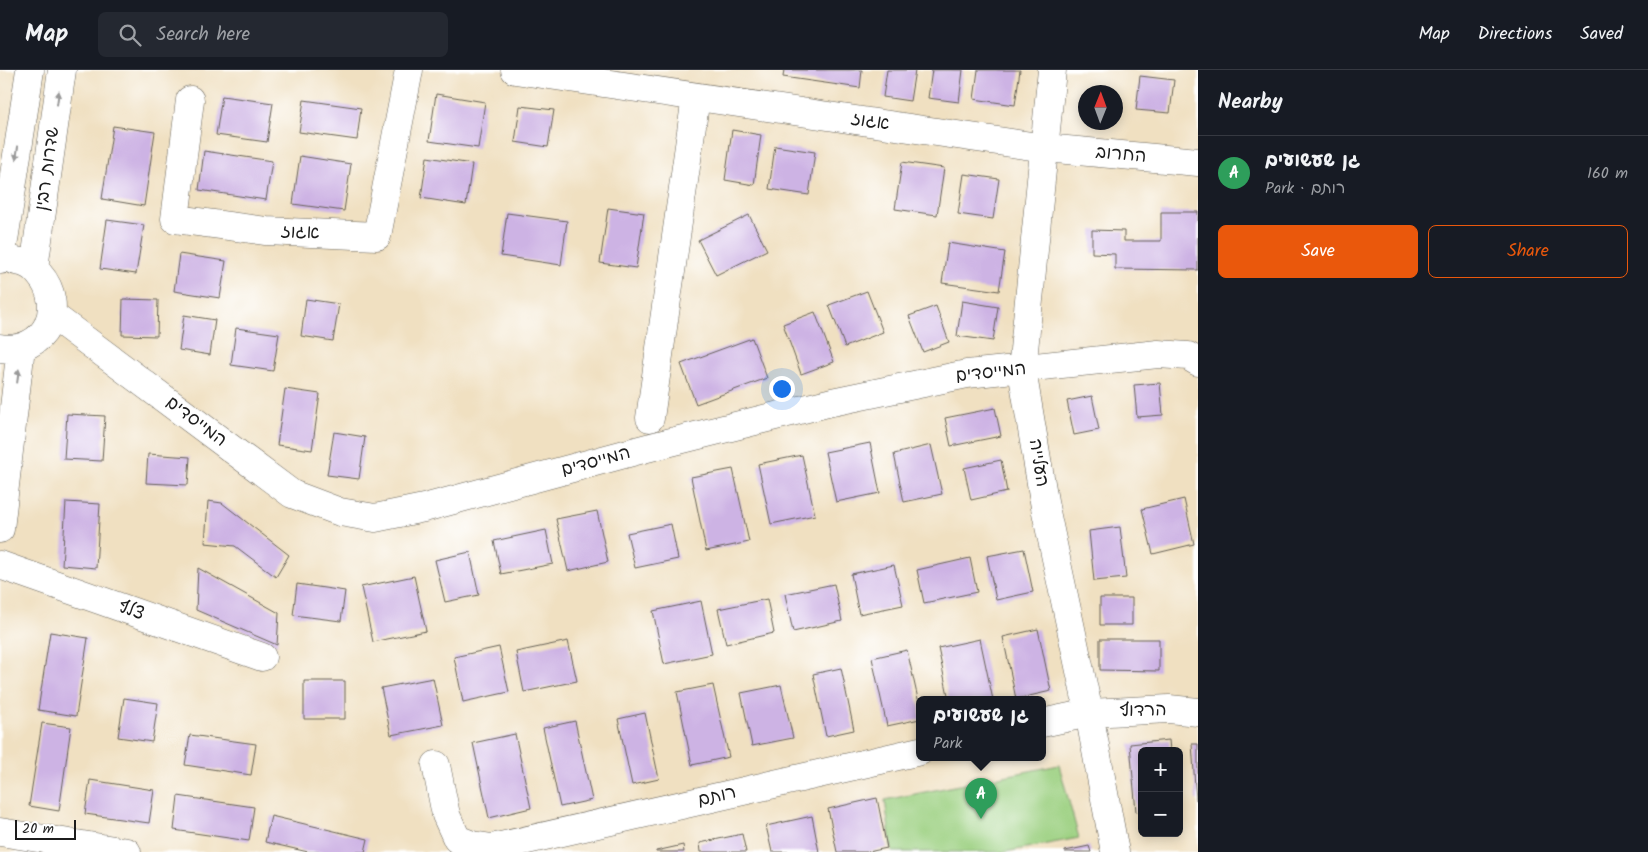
<!DOCTYPE html>
<meta charset="utf-8">
<style>
:root{--surface:#171b24;--page:#242831;--text:#f1f3f6;--muted:#9ea1a6;--line:#363941;--accent:#ea580c}
body{margin:0;font-family:Kalam,"Playpen Sans Hebrew",sans-serif;background:var(--page);color:var(--text)}
.controls{position:absolute;right:15px;bottom:15px;display:grid;overflow:hidden;border-radius:8px;box-shadow:0 2px 12px #0003}
.controls button{width:45px;height:45px;display:grid;place-items:center;padding:0;border:0;border-bottom:1px solid var(--line);background:var(--surface);color:var(--text);font:25px sans-serif}
.compass{position:absolute;left:1078px;top:15px;width:45px;height:45px;border-radius:50%;background:var(--surface);box-shadow:0 2px 12px #0003;rotate:1deg}
.scale{position:absolute;left:15px;bottom:12px;width:61px;box-sizing:border-box;padding-left:5px;border:2px solid #1c1c1c;border-top:0;font-size:14px;line-height:18px;white-space:nowrap;color:#1c1c1c;-webkit-text-stroke:4px #fff;paint-order:stroke}
.you{position:absolute;left:781px;top:318px;width:18px;height:18px;margin:-12px;border:4px solid #fff;border-radius:50%;background:#1a73e8;box-shadow:0 0 0 8px #1a73e833}
.badge{display:grid;place-items:center;width:32px;height:32px;border-radius:50%;background:var(--accent);color:#fff;font-size:16px;font-weight:700}
.pin{position:absolute;translate:-50% -41px;filter:drop-shadow(0 1px 2px #0008)}
.pin::after{content:'';position:absolute;top:26px;width:18px;height:15px;background:inherit;clip-path:polygon(0 0,100% 0,50% 100%)}
.popup{position:absolute;left:916px;top:626px;width:130px;height:65px;box-sizing:border-box;display:grid;place-content:center;border-radius:8px;background:var(--surface);filter:drop-shadow(0 1px 4px #0005);font-size:16px;white-space:nowrap;color:var(--muted)}
.popup b{font-size:19px;color:var(--text)}
.popup::after{content:'';position:absolute;left:50%;top:100%;margin-left:-10px;border:10px solid transparent;border-top-color:var(--surface)}
.list{margin:0;padding:0;list-style:none}
h2{display:flex;justify-content:space-between;align-items:center;height:65px;margin:0;padding:0 20px;font-size:21px}
h2 small{font-size:16px;font-weight:400;color:var(--muted)}
.list li{display:grid;grid-template-columns:32px 1fr auto;gap:15px;align-items:center;box-sizing:border-box;height:75px;padding:0 20px;border-top:1px solid var(--line)}
.list b{display:block;font-size:19px;white-space:nowrap}
.list p{margin:0;font-size:16px;white-space:nowrap;color:var(--muted)}
.list em{font-size:16px;font-style:normal;color:var(--muted)}
.actions{display:flex;gap:10px;padding:15px 20px}
.actions a{flex:1;padding:11px 0;border:1px solid var(--accent);border-radius:8px;text-align:center;font-size:18px;color:var(--accent)}
.actions .main{background:var(--accent);color:#fff}
.icon{flex:none;width:28px;height:28px;fill:none;stroke:currentColor;stroke-width:2;stroke-linecap:round;stroke-linejoin:round}
.map{position:relative;flex:none;width:1198px;height:782px;overflow:hidden}
header{display:flex;align-items:center;gap:30px;box-sizing:border-box;height:70px;padding:0 25px;background:var(--surface);border-bottom:1px solid var(--line)}
header strong{font-size:24px}
nav{display:flex;gap:28px;margin-inline-start:auto;font-size:18px}
.search{width:350px;height:45px;background:var(--page);display:flex;align-items:center;gap:12px;box-sizing:border-box;padding:0 18px;border-radius:8px;color:var(--muted);font-size:19px}
main{display:flex}
aside{flex:1;background:var(--surface)}
.map>svg:first-child{display:block}
</style>
<header>
<strong>Map</strong>
<div class="search"><svg class="icon" aria-label="search" viewBox="0 0 24 24"><circle cx="10" cy="10" r="6"/><path d="M15 15l6 6"/></svg>Search here</div>
<nav><a>Map</a><a>Directions</a><a>Saved</a></nav>
</header>
<main>
<div class="map">
<svg width="1198" height="782" viewBox="0 0 1198 782">
<rect width="100%" height="100%" fill="#fff"/>
<filter id="ink" filterUnits="userSpaceOnUse"><feTurbulence type="fractalNoise" baseFrequency=".02" numOctaves="2"/><feDisplacementMap in="SourceGraphic" scale="10" xChannelSelector="R" yChannelSelector="G"/><feConvolveMatrix kernelMatrix="1 2 1 2 8 2 1 2 1" color-interpolation-filters="sRGB"/></filter>
<filter id="wash" filterUnits="userSpaceOnUse"><feTurbulence type="fractalNoise" baseFrequency=".0096" numOctaves="4" result="noise"/><feDisplacementMap in="SourceGraphic" scale="20" xChannelSelector="R" yChannelSelector="G"/><feGaussianBlur stdDeviation="1.12" result="paint"/><feColorMatrix in="noise" values="0 0 0 0 0 0 0 0 0 0 0 0 0 0 0 0 0 1.4 0 .05"/><feComposite in="paint" operator="in"/></filter>
<g filter="url(#wash)">
<rect width="100%" height="100%" fill="#f0e0c1"/>
<!-- green -->
<path fill="#9cd081" stroke="#5c764e" d="M1059,695L1079,768L1005,782H892L885,730Z"/>
<g id="blocks">
<!-- building -->
<path fill="#cdb3e4" d="M784,0H862L860,18L783,7Z
M887,0H915L910,31L883,27Z
M932,0H963L959,32L928,28Z
M978,0H1020L1015,35L974,29Z
M1140,6L1174,10L1170,43L1136,40Z
M436,24L485,32L478,78L429,71Z
M222,26L273,33L267,72L216,65Z
M304,30L361,38L357,70L299,62Z
M520,36L554,40L548,77L515,72Z
M113,56L155,62L144,136L102,129Z
M732,60L761,65L754,115L725,110Z
M775,76L815,82L809,125L769,119Z
M204,81L272,91L266,130L199,120Z
M300,86L351,94L344,141L293,134Z
M427,87L472,94L466,135L421,128Z
M902,92L944,98L937,145L895,139Z
M964,104L999,109L993,149L958,144Z
M608,138L644,143L636,198L600,193Z
M1161,142H1198V200L1115,199V184L1092,183V160L1124,161V171H1161Z
M507,143L567,151L561,195L501,186Z
M749,145L767,180L716,205L698,170Z
M107,150L144,155L136,204L100,199Z
M948,173L1005,182L999,221L942,213Z
M179,184L226,191L220,228L174,221Z
M867,221L883,262L845,277L829,235Z
M123,229L158,230L157,266L122,265Z
M306,229L339,234L333,271L301,266Z
M962,231L998,237L993,271L957,266Z
M936,236L949,272L923,282L909,246Z
M815,242L834,292L801,304L783,254Z
M184,245L215,250L210,285L179,280Z
M236,258L279,264L273,301L231,295Z
M752,268L767,308L696,334L681,294Z
M1160,313L1163,345L1137,347L1134,315Z
M285,319L320,324L312,380L277,375Z
M1092,326L1099,360L1074,365L1067,331Z
M995,338L1001,366L951,376L945,348Z
M67,344L105,346L102,391L64,389Z
M334,362L365,367L359,409L327,405Z
M870,373L880,423L836,432L825,382Z
M931,375L942,424L904,432L894,384Z
M148,384L190,387L188,415L146,413Z
M802,385L815,445L771,454L758,394Z
M1001,390L1007,422L971,430L964,398Z
M733,399L749,472L706,481L691,407Z
M1184,429L1194,474L1153,484L1142,439Z
M208,431L222,433L289,485L276,507L235,476L205,473Z
M66,432L100,434L96,498L62,495Z
M597,441L608,492L568,501L556,449Z
M671,454L678,489L635,498L627,463Z
M1120,457L1126,508L1094,511L1089,461Z
M546,460L553,494L501,504L494,471Z
M1024,479L1033,522L996,530L987,486Z
M470,482L479,525L445,532L435,490Z
M970,488L977,522L924,533L917,500Z
M894,495L903,535L859,544L851,504Z
M198,498L279,543L277,575L196,540Z
M414,506L426,561L373,572L361,517Z
M297,514L345,521L341,551L293,545Z
M834,514L842,551L793,562L785,524Z
M1100,528H1132V555H1100Z
M767,529L774,563L726,574L718,539Z
M701,531L712,584L664,594L653,541Z
M1038,559L1051,621L1016,629L1003,567Z
M50,562L88,568L76,646L38,640Z
M980,569L993,630H949L938,578Z
M1100,569H1159V601L1100,600Z
M568,571L577,611L524,622L516,582Z
M499,577L509,622L463,632L454,587Z
M907,580L920,638V649L887,656L872,588Z
M841,598L854,660L826,666L813,604Z
M433,608L443,655L391,665L381,618Z
M304,611H345V649H304Z
M713,615L729,687L692,695L677,622Z
M781,615L793,668L752,676L741,623Z
M124,628L158,633L152,672L118,667Z
M645,643L659,709L632,715L618,649Z
M575,651L592,730L560,737L543,658Z
M42,653L71,657L59,741L29,736Z
M515,664L531,738L489,748L473,673Z
M190,665L256,674L251,705L185,695Z
M1169,670L1170,681H1142V741L1136,742L1130,674Z
M1192,674H1198V730H1196Z
M90,710L154,720L149,753L85,744Z
M178,726L254,737L249,771L174,760Z
M877,728L887,778L868,782H837L828,739Z
M271,746L368,769L365,782H308L265,772Z
M812,746L819,782H772L766,756Z
M742,764L746,782H701L700,773Z
M683,775L684,782H656V781Z
M1089,776L1091,782H1065V781Z"/>
</g>
</g>
<g filter="url(#ink)">
<use href="#blocks" fill-opacity="0" stroke="#666156" stroke-width="1"/>
<g fill="none" stroke-linecap="round" stroke-linejoin="round">
<!-- minor casing -->
<g stroke="#666156" stroke-width="29">
<path id="minor" d="M515,0L1045,78L1198,92
M1052,0L1022,300L1045,437L1089,643L1115,782
M190,30L175,149L266,161L377,166L409,0
M1,190L30,0
M34,198L62,0
M52,245L292,424L340,442L375,448L424,438L647,378L832,332L967,304L1158,284L1188,286L1198,292
M0,278C45,285 68,237 39,204C34,197 26,192 16,191
M650,348L696,27
M0,459L21,277
M0,495L262,587
M1042,653L1089,643L1169,639L1198,642
M436,695L446,745L457,769L472,775L492,778L920,681
M0,762L127,782"/>
</g>
<!-- minor -->
<use href="#minor" stroke="#fff" stroke-width="28"/>
</g>
<!-- one-way arrows -->
<defs><path id="oneway-solid" d="M-6-.8H1V-3.2L6.5 0L1 3.2V.8H-6Z" transform="scale(1.25)"/></defs>
<g fill="#999">
<use href="#oneway-solid" transform="translate(58 28) rotate(-82)"/>
<use href="#oneway-solid" transform="translate(17 83) rotate(99)"/>
<use href="#oneway-solid" transform="translate(18 306) rotate(-83)"/>
</g>
</g>
<g text-anchor="middle" dominant-baseline="central" stroke-width="4.5" stroke-linejoin="round" paint-order="stroke">
<!-- street labels -->
<g font-size="18" fill="#1c1c1c" stroke="#fff">
<text transform="translate(870 52) rotate(8)">אגוז</text>
<text transform="translate(1121 85) rotate(5)">החרוב</text>
<text transform="translate(48 99) rotate(-82)">שדרות רבין</text>
<text transform="translate(300 163) rotate(2)">אגוז</text>
<text transform="translate(991 303) rotate(-6)">המייסדים</text>
<text transform="translate(196 352) rotate(37)">המייסדים</text>
<text transform="translate(596 392) rotate(-15)">המייסדים</text>
<text transform="translate(1038 393) rotate(81)">העלייה</text>
<text transform="translate(131 541) rotate(19)">צלף</text>
<text transform="translate(1143 641) rotate(-1)">הרדוף</text>
<text transform="translate(717 727) rotate(-13)">רותם</text>
</g>
</g>
</svg>
<div class="controls">
<button>+</button>
<button>−</button>
</div>
<svg class="compass" viewBox="-18 -18 36 36"><path d="M0-13l5 13h-10z" fill="#e53935"/><path d="M0 13l5-13h-10z" fill="#9ea1a6"/></svg>
<div class="scale">20 m</div>
<div class="you"></div>
<div class="pin badge" style="left:981px;top:749px;background:#2e9e5b">A</div>
<div class="popup"><b>גן שעשועים</b>Park</div>
</div>
<aside>
<h2>Nearby<small></small></h2>
<ul class="list">
<li><span class="badge" style="background:#2e9e5b">A</span><div><b>גן שעשועים</b><p>Park · רותם</p></div><em>160 m</em></li>
</ul>
<div class="actions"><a class="main">Save</a><a>Share</a></div>
</aside>
</main>
